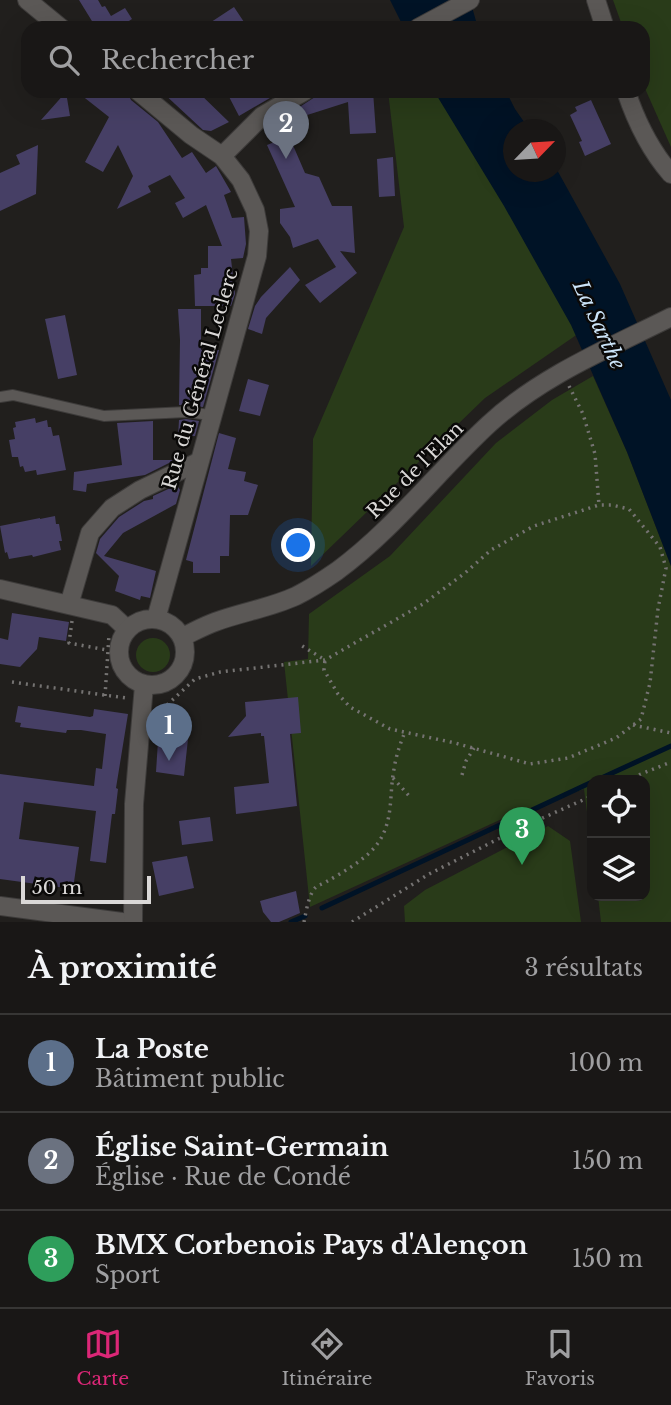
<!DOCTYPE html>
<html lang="fr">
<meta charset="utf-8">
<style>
:root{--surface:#191716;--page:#262423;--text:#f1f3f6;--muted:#9f9fa1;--line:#373635;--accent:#db2777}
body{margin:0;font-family:"Libre Baskerville",serif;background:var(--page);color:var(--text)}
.controls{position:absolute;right:21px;bottom:21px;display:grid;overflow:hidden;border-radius:14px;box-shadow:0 7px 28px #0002}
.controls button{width:63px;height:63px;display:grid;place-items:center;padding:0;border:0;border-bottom:2px solid var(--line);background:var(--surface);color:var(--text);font:35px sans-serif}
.compass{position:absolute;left:503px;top:119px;width:63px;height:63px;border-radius:50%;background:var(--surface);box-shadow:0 7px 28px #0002;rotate:65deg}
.scale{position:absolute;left:21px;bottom:18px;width:130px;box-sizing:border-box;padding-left:7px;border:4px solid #dad8d7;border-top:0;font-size:19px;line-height:24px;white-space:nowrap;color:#dad8d7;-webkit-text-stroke:5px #0a0908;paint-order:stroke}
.you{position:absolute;left:299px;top:546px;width:24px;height:24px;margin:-18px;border:5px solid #fff;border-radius:50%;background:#1a73e8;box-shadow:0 0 0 10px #1a73e833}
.badge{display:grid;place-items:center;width:46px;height:46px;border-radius:50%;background:var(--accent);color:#fff;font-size:23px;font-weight:700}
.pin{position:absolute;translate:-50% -58px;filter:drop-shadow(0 2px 4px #0008)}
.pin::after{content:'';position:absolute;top:37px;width:24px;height:21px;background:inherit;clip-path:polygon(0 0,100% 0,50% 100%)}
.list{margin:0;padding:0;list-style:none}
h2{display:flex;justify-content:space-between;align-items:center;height:91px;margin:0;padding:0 28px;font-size:30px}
h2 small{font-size:23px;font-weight:400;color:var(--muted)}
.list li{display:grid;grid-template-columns:46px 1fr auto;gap:21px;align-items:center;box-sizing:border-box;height:98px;padding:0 28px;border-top:2px solid var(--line)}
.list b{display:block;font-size:26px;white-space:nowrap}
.list p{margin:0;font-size:23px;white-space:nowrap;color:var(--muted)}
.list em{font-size:23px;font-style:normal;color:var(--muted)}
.icon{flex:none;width:38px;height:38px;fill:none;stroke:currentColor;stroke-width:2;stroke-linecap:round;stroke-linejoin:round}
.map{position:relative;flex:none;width:671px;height:922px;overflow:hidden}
.search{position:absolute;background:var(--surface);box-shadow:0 7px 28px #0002;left:21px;right:21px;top:21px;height:77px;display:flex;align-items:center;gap:18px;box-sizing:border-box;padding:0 24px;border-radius:21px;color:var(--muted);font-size:26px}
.sheet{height:385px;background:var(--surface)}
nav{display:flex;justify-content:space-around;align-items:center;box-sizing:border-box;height:98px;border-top:2px solid var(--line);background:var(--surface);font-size:19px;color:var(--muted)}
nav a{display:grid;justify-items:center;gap:4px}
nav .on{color:var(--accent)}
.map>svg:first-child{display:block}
</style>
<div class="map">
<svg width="671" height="922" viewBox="0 0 671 922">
<rect width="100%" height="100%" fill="#211f1d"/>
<!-- green -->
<path fill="#293b19" d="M613,0H671V147L643,84V28H623Z
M388,91H446L585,329L485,398L311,566L313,439L404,227Z
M593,376L627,452L671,566V922H601L598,896H645V780H592V851L584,789L504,818L310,907L284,662L308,659L309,614L390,556L496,443L552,400Z
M136 655a17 17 0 1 1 34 0a17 17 0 1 1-34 0Z
M548,826L570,841L581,922H405L404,906L425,890Z"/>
<!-- water -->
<path fill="#001326" d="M390,0H470L478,28H404Z
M434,91H506L515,109L529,129L514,130V172H556V168L620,284L671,400V566L627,452L571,325L504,206Z"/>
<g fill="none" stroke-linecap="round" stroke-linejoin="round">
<!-- stream -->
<path stroke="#001326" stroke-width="5" d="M597,780L671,746
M322,908L592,782
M291,922L305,916"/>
</g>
<!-- building -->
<path fill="#463f65" d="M79,0H98L102,7L105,6L111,16L125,8L132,19L118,28H92L95,26Z
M234,7L248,28H202Z
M76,91H127L131,100L158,122L182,158L192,152L206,173L216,166L231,192L224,195L232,218L244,217L246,244L243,258L231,259L235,294L231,306H195L194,275L201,274V268H208V246H222L206,205L183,218L175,203L185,198L170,175L148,186L151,192L117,209L133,176L118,145L103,172L85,162L109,117Z
M161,91H197L229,122L211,131L203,130Z
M226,91H282L239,116Z
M332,91H373L376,133L350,134L348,102L301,117L298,108L315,97Z
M66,92L70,116L41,120Z
M591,100L611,144L585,156L579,142L582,141L570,115L577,111L575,107Z
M289,136L305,173L319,177L332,206H352L355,253L340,251L357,273L320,303L305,285L336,267L318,239L293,248L290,237L280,223V209L295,207L267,145Z
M38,145L36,194L0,211V173L20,164L16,155Z
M393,157L395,196L379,197L377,159Z
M290,267L300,280L266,318L262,334L248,329L255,306L261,297Z
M178,309H201V350H219L203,407L179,405L180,340Z
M65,315L77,375L58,379L45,319Z
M248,379L269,385L260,416L239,411Z
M35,418L36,423L47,420L48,427H51L53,436L59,435L66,470L37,475L36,470L25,472L23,466L20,467L18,457H12L9,440L15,439L13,428L16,427L15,422Z
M186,419L199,421L195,436L178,437L179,420Z
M153,421V460H175L145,475L87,484L86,492L73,490L74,472L122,465L117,423Z
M219,433L236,438L228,469L246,472L244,481L258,485L248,515H230L229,556H220V573H193V562L186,560Z
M177,485L180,490L176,504L123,533L104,556L156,571L150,598L141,596L140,600L115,591L119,576L96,553L100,539L119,517L144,501L153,499V496Z
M55,516L56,524H59L62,541H59L61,550L33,557L32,555L9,559L7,552L5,553L0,526L40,518V519Z
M12,613L69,622L66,641L39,637L37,649L20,667L0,664V638L8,640Z
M298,697L301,733L290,734L297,806L236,814L234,787L269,783L264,736H261V733L228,737L246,716L245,702Z
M18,706L90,717L93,716L94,709L128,714L116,788L118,789L115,814H112L106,863L90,861L96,811L24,802L19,839L79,847L73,889L0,879V774L94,786L96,768L102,769L106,734L81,730H67L66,733L20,727L21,723L15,722Z
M188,739L184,776L156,772L158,741Z
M210,817L213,841L182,845L179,821Z
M187,856L194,888L159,896L152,862Z
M296,891L300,913L279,922H271L263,912L260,901Z"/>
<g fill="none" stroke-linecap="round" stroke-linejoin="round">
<!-- service casing -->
<g stroke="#3d3b3a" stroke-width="12">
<path id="service" d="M0,397L13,395L104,416L186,412L211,415"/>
</g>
<!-- minor casing -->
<g stroke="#3d3b3a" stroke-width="20">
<path id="minor" d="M0,589L112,615L127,629
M69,605L90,533L112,508L140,490L198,462
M0,906L122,922"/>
</g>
<!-- tertiary casing -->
<g stroke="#3d3b3a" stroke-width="20">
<path id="tertiary" d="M27,0L61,28
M596,0L605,28
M418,28L470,0
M138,91L191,135L222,156L241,180L255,210L259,231L257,256L156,619
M626,91C636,121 650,150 671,174
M222,156L262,116L305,91
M119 652a33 33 0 1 1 66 0a33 33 0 1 1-66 0Z
M182,637C193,632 204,626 215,622C242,612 270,608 296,596C310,589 324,580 337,571C394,529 437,472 489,424C541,376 609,348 671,317
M133,922L134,804L144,685"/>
</g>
<!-- path -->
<path stroke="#757372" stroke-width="3.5" stroke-dasharray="2 5" stroke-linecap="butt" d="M569,386L583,414L595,454L599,505
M72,621L69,643L107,650
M12,682L126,698
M105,696L109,635
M167,705L195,679L220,672L325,660L423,604L465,573L491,550L534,526L599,505H612L629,509L660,547L666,568L658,609L650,683L641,719L616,738L568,758L530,764L455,743L390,729L350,707L338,694L324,670L325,660L299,644
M633,725L671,733
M462,775L466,761L474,748
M393,778L411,798
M626,780L671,762
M304,922C306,912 308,899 313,891C316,885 321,885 326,882C343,872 367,859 378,843C394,820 389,794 394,769C396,756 400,744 405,732
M352,922L429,874L520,828L592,796"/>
<!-- service -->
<use href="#service" stroke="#5b5856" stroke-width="10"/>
<!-- minor -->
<use href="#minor" stroke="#5b5856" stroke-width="18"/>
<!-- tertiary -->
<use href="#tertiary" stroke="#5b5856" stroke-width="18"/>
</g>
<g text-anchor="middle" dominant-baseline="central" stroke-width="5" stroke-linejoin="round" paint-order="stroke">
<!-- street labels -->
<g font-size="19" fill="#dad8d7" stroke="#0a0908">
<text transform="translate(200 379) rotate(-74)">Rue du Général Leclerc</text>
<text transform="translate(415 470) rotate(-45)">Rue de l'Elan</text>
</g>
<!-- water labels -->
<g font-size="21" font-style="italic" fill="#cce4f8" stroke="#0a0908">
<text transform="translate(599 325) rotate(65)">La Sarthe</text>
</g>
</g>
</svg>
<div class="controls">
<button><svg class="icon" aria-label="locate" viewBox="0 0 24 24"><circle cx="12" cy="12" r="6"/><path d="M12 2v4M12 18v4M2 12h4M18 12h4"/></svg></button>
<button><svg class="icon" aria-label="layers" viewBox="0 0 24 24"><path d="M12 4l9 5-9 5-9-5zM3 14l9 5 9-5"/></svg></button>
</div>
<svg class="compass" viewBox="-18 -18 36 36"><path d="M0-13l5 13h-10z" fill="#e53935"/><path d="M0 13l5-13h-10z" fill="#9f9fa1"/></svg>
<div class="scale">50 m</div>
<div class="you"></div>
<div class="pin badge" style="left:169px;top:761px;background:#5c6f8a">1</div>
<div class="pin badge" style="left:286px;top:159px;background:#6b7280">2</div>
<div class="pin badge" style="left:522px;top:865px;background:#2e9e5b">3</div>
<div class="search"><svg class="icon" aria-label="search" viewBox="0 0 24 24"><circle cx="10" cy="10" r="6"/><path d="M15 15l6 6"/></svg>Rechercher</div>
</div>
<section class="sheet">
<h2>À proximité<small>3 résultats</small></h2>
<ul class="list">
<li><span class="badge" style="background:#5c6f8a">1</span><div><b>La Poste</b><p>Bâtiment public</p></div><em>100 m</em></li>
<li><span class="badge" style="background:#6b7280">2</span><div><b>Église Saint-Germain</b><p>Église · Rue de Condé</p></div><em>150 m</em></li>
<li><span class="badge" style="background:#2e9e5b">3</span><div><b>BMX Corbenois Pays d'Alençon</b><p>Sport</p></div><em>150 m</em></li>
</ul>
</section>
<nav>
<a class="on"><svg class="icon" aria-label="map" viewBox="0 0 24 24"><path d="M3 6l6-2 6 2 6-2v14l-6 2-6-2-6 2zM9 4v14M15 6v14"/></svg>Carte</a>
<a><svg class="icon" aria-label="directions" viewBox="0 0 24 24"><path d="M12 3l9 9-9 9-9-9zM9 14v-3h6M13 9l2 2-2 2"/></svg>Itinéraire</a>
<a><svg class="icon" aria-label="saved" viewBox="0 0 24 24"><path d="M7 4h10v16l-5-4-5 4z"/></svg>Favoris</a>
</nav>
